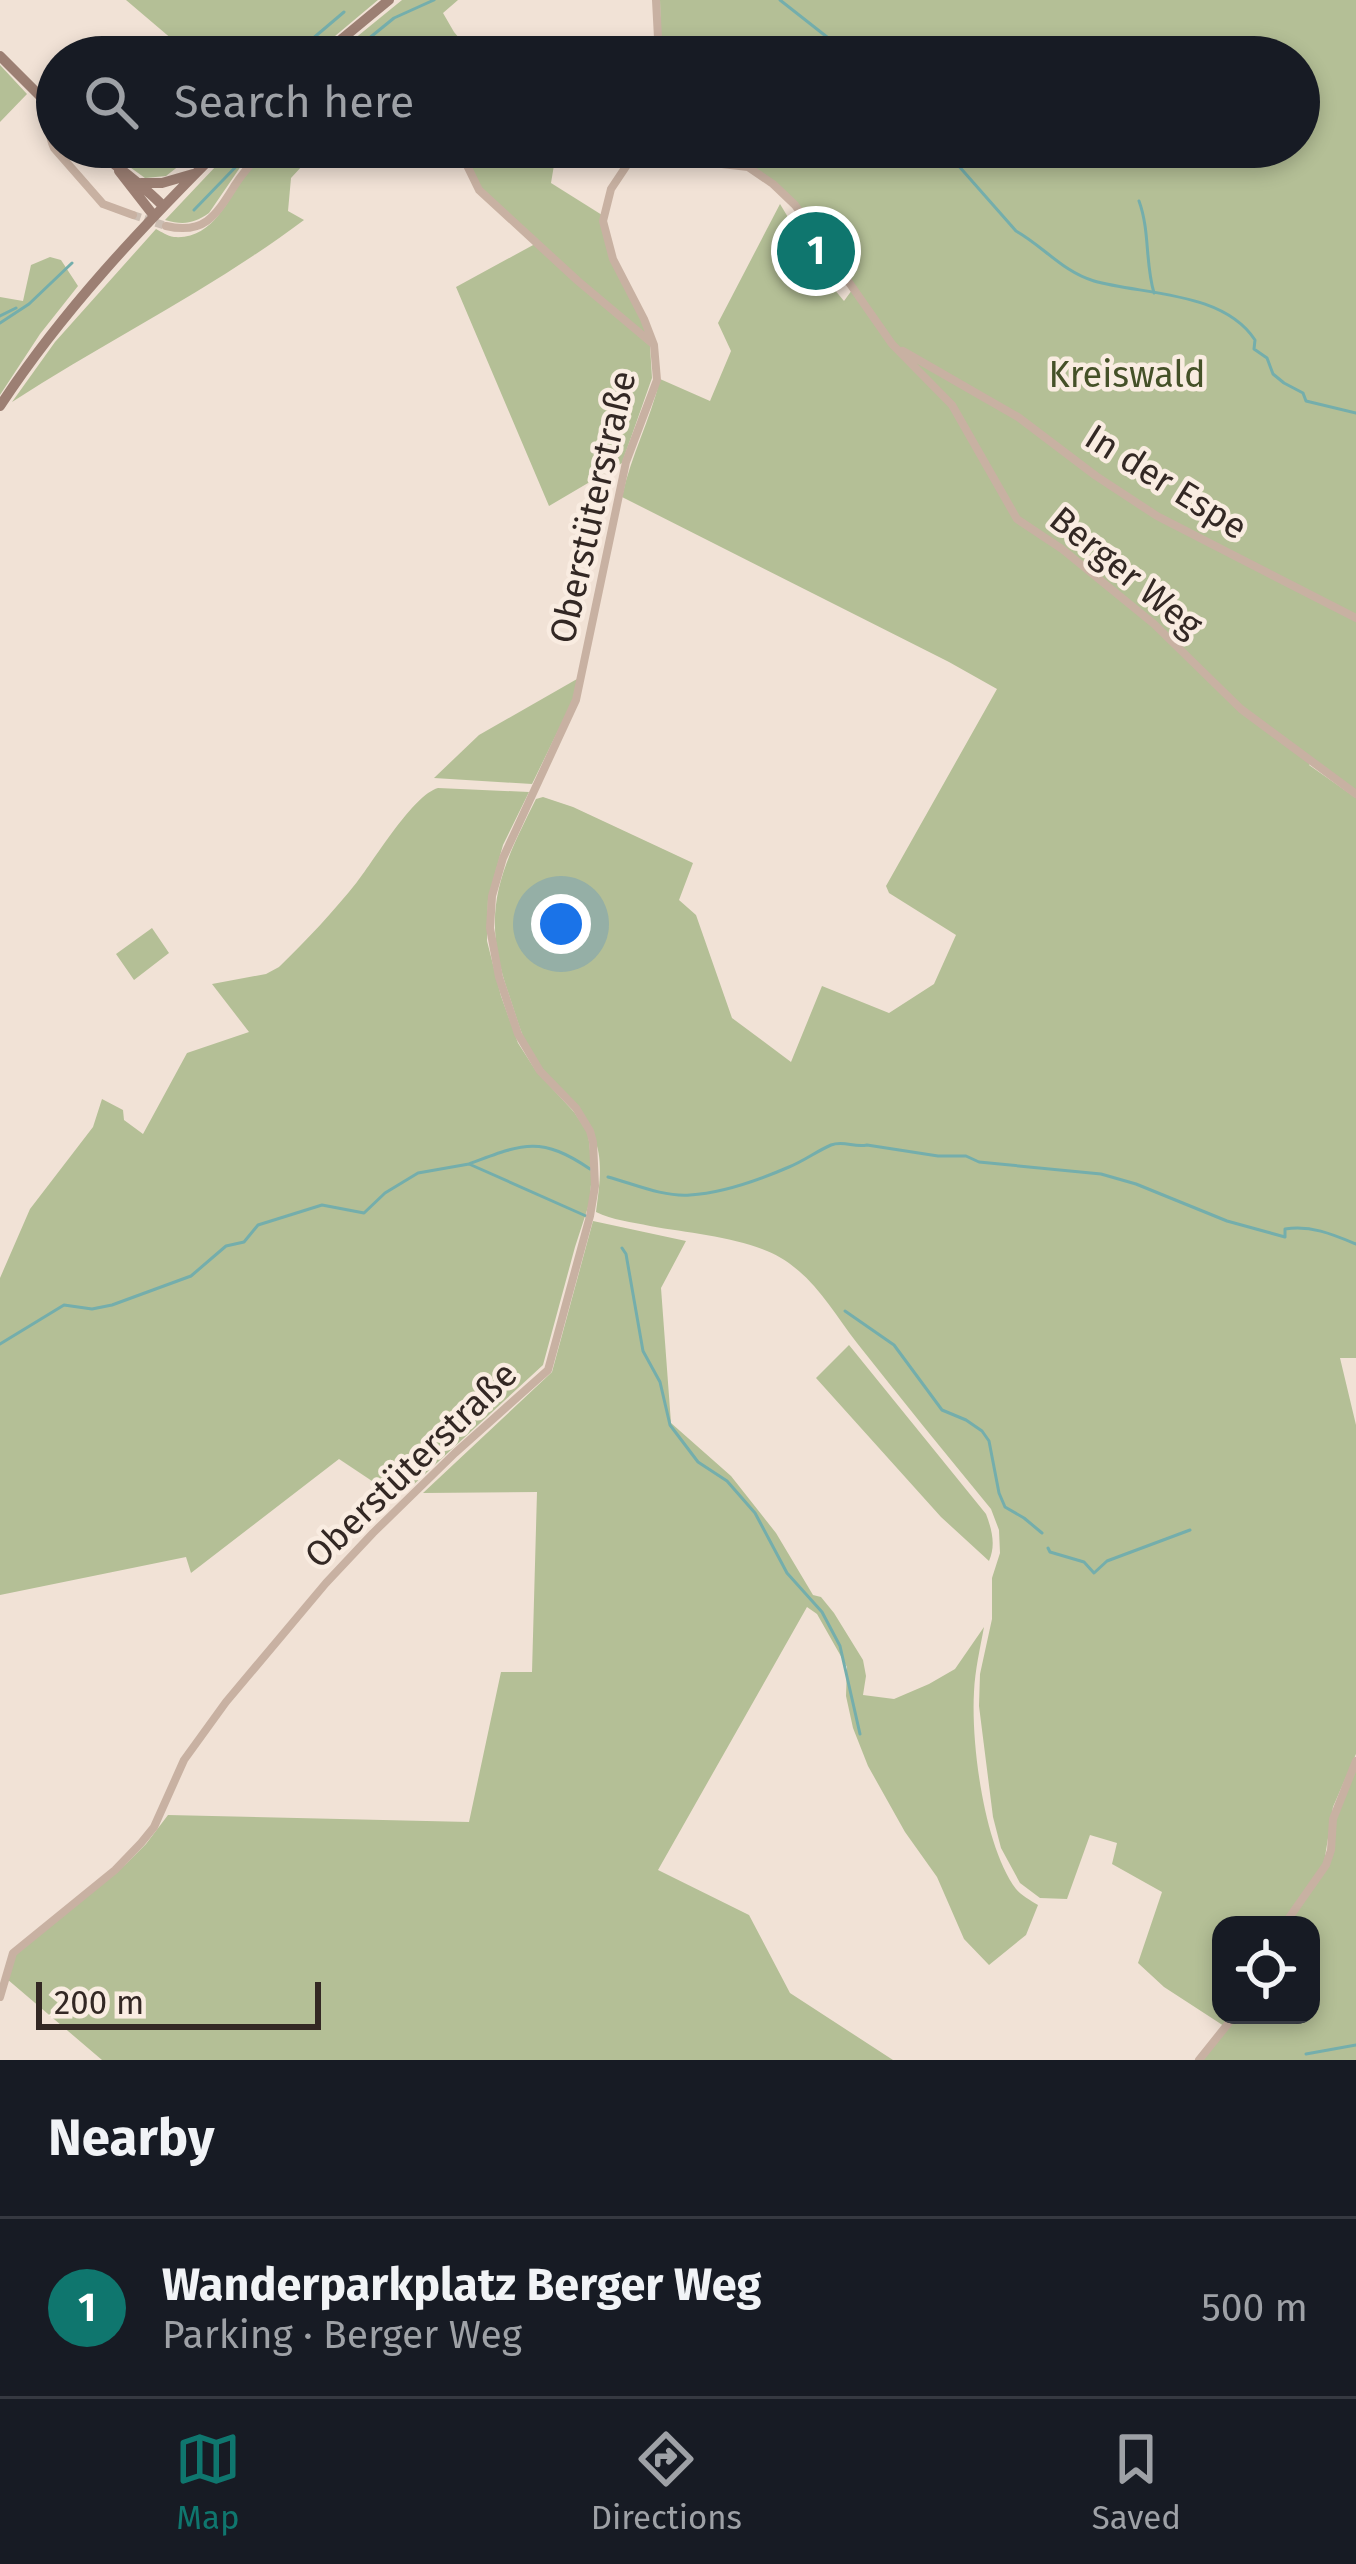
<!DOCTYPE html>
<meta charset="utf-8">
<style>
:root{--surface:#171b24;--page:#20242c;--text:#f1f3f6;--muted:#9ea1a6;--line:#363941;--accent:#0f766e}
body{margin:0;font-family:"Fira Sans",sans-serif;background:var(--page);color:var(--text)}
.controls{position:absolute;right:36px;bottom:36px;display:grid;overflow:hidden;border-radius:24px;box-shadow:0 6px 18px #0003}
.controls button{width:108px;height:108px;display:grid;place-items:center;padding:0;border:0;border-bottom:3px solid var(--line);background:var(--surface);color:var(--text);font:60px sans-serif}
.scale{position:absolute;left:36px;bottom:30px;width:285px;box-sizing:border-box;padding-left:12px;border:6px solid #332824;border-top:0;font-size:33px;line-height:42px;white-space:nowrap;color:#332824;-webkit-text-stroke:9px #f9ece1;paint-order:stroke}
.you{position:absolute;left:561px;top:924px;width:42px;height:42px;margin:-30px;border:9px solid #fff;border-radius:50%;background:#1a73e8;box-shadow:0 0 0 18px #1a73e833}
.badge{display:grid;place-items:center;width:78px;height:78px;border-radius:50%;background:var(--accent);color:#fff;font-size:39px;font-weight:700}
.pin{position:absolute;translate:-50% -50%;border:6px solid #fff;box-shadow:0 3px 12px #0006}
.list{margin:0;padding:0;list-style:none}
h2{display:flex;justify-content:space-between;align-items:center;height:156px;margin:0;padding:0 48px;font-size:51px}
h2 small{font-size:39px;font-weight:400;color:var(--muted)}
.list li{display:grid;grid-template-columns:78px 1fr auto;gap:36px;align-items:center;box-sizing:border-box;height:180px;padding:0 48px;border-top:3px solid var(--line)}
.list b{display:block;font-size:45px;white-space:nowrap}
.list p{margin:0;font-size:39px;white-space:nowrap;color:var(--muted)}
.list em{font-size:39px;font-style:normal;color:var(--muted)}
.icon{flex:none;width:66px;height:66px;fill:none;stroke:currentColor;stroke-width:2;stroke-linecap:round;stroke-linejoin:round}
.map{position:relative;flex:none;width:1356px;height:2060px;overflow:hidden}
.search{position:absolute;background:var(--surface);box-shadow:0 6px 18px #0003;left:36px;right:36px;top:36px;height:132px;display:flex;align-items:center;gap:30px;box-sizing:border-box;padding:0 42px;border-radius:66px;color:var(--muted);font-size:45px}
.sheet{height:336px;background:var(--surface)}
nav{display:flex;justify-content:space-around;align-items:center;box-sizing:border-box;height:168px;border-top:3px solid var(--line);background:var(--surface);font-size:33px;color:var(--muted)}
nav a{display:grid;justify-items:center;gap:6px}
nav .on{color:var(--accent)}
.map>svg:first-child{display:block}
</style>
<div class="map">
<svg width="1356" height="2060" viewBox="0 0 1356 2060">
<rect width="100%" height="100%" fill="#f1e2d6"/>
<!-- green -->
<path fill="#b4bf96" d="M126,0H378L310,57H193Z
M402,0H458L443,13L454,32L475,57H406L387,48L360,47L348,57H332Z
M660,0H1356V790L1313,760L1309,765L1356,798V1358H1340L1356,1425V1754L1333,1807L1324,1863L1281,1925H1221V2015H1234L1224,2026L1164,1987L1138,1963L1162,1892L1112,1864L1117,1843L1090,1835L1067,1899L1040,1898L1020,1883L1001,1848L993,1817L979,1706L980,1674L992,1619V1578L1000,1553L999,1530L991,1509C946,1454 901,1399 857,1343C830,1308 810,1269 767,1251C731,1236 688,1233 650,1226C632,1222 612,1220 596,1212C599,1189 604,1159 594,1138C579,1108 551,1083 533,1055C521,1037 516,1015 509,995C480,912 499,873 536,799L543,797L573,807L693,863L679,900L696,915L732,1018L791,1062L822,986L889,1013L934,984L956,935L889,893L886,886L997,689L949,662L622,497C631,455 650,421 660,379L710,401L731,351L718,323L780,204L824,277L844,301L852,290L796,203L748,164L641,152L643,147H1299V57H737L738,40L713,38L711,48L661,47Z
M0,65L27,94L0,122Z
M102,147C120,147 131,166 147,164C160,162 171,149 183,147C190,146 197,147 203,147L166,176L145,178Z
M234,147H254L209,213C193,224 183,225 165,220Z
M270,147H307L315,152L291,178L288,211L304,220C212,289 108,340 12,402L55,342L156,229C162,232 167,236 174,237C212,240 227,201 244,177C252,166 261,156 270,147Z
M460,147H557L551,183L602,215L601,222L649,337L579,278L481,188Z
M535,244L650,346L652,378L622,463L549,506L456,287Z
M50,257L61,260L78,286L40,334L0,395V297L23,301L31,265Z
M577,679L573,700L532,784L434,778L479,735Z
M438,788L529,792L503,845L488,899L487,941L501,996L518,1043L536,1071L574,1112L588,1133L592,1168L590,1201L575,1247L543,1365L412,1486L394,1480L375,1483L339,1459L191,1573L186,1557L0,1595V1278L30,1209L93,1127L102,1099L123,1110L124,1120L143,1134L187,1053L249,1032L212,984L266,974L279,967C306,941 334,911 357,882C375,859 413,795 438,788Z
M152,928L169,953L134,980L116,954Z
M593,1221L686,1241L661,1288L671,1423L731,1476L776,1533L813,1595L821,1597L834,1613L863,1660L866,1676L863,1695L894,1699L929,1684L955,1669L984,1627C980,1649 975,1670 974,1692C971,1744 984,1846 1016,1889C1022,1896 1030,1900 1038,1905L1026,1935L989,1965L964,1939L937,1877L905,1832L868,1766L853,1728L846,1696L847,1667L817,1614L807,1607L658,1870L749,1915L790,1993L893,2060H102L7,1979L15,1955L126,1864L146,1844L168,1815L469,1822L501,1672H532L537,1492L423,1493L552,1372Z
M849,1345L986,1514C992,1530 996,1545 989,1561L941,1517L816,1378Z
M1356,1769V2060H1201L1237,2015H1311V1925H1287L1328,1867L1335,1819Z"/>
<g fill="none" stroke-linecap="round" stroke-linejoin="round">
<!-- stream -->
<path stroke="#74aeac" stroke-width="3" d="M780,0L827,37
M291,57L344,12
M346,57L394,18L434,0
M942,147L1016,231C1043,246 1063,272 1094,281C1144,295 1223,291 1255,340L1254,349L1267,358L1273,374L1284,383L1303,393L1306,401L1356,413
M149,166L165,162L187,147
M1139,201C1150,231 1145,263 1154,293
M194,210L255,147
M0,316L16,308
M0,323L29,304L72,263
M469,1164C522,1144 540,1135 590,1169
M608,1177C634,1184 663,1197 690,1195C724,1193 759,1180 789,1167C804,1161 817,1151 831,1145C844,1140 854,1148 867,1145L938,1156H966L979,1162L1101,1174L1136,1184L1227,1221L1285,1237V1229C1311,1225 1332,1234 1356,1244
M622,1248L626,1254L643,1351L660,1382L670,1425L698,1462L727,1481L755,1513L787,1573L822,1612L840,1646L860,1734
M845,1311L894,1345L942,1410L966,1420L982,1431L989,1441L999,1493L1005,1507L1024,1518L1042,1533
M0,1344L64,1305L92,1309L112,1305L191,1276L226,1246L244,1242L258,1225L322,1205L364,1213L385,1193L418,1173L469,1164L586,1216
M1048,1548L1050,1552L1084,1562L1094,1573L1107,1561L1190,1530
M1306,2054L1356,2045"/>
<!-- street-tunnel -->
<path stroke="#cbbdb2" stroke-width="8" stroke-dasharray="8 4" stroke-linecap="butt" d="M133,215L166,226"/>
<!-- street -->
<path stroke="#c8b1a2" stroke-width="8" d="M656,0L659,57
M362,57L388,50L402,57
M57,113C49,125 48,135 54,148L103,204L133,215
M458,147L479,190L578,281L653,344
M635,154L748,167L773,184L795,205L892,344L952,405L1017,519L1062,549L1154,624L1241,709L1356,794
M166,226C205,235 216,215 235,185C244,171 255,159 266,147
M903,351L1018,417L1096,476L1157,516L1356,618
M1284,1925L1326,1865L1331,1850L1333,1819L1356,1761
M0,1997L13,1953L115,1870L141,1843L154,1827L184,1760L226,1702L326,1583L373,1533L455,1453L548,1370L590,1216L595,1186L593,1142L590,1131L576,1108L540,1071L518,1034L499,977L490,928L492,896L503,858L576,700L626,462L657,380L654,345L644,319L613,259L603,221L611,189L639,147
M1199,2060L1235,2015"/>
<!-- secondary -->
<path stroke="#9c7f73" stroke-width="10" d="M0,56L57,113
M320,57L389,0
M94,147C117,168 141,183 163,206
M119,171L154,216
M141,183H162L193,174
M0,406C63,310 141,228 222,147"/>
</g>
<g text-anchor="middle" dominant-baseline="central" stroke-width="9" stroke-linejoin="round" paint-order="stroke">
<!-- park labels -->
<g font-size="36" fill="#455128" stroke="#f9ece1">
<text x="1127" y="375">Kreiswald</text>
</g>
<!-- street labels -->
<g font-size="36" fill="#332824" stroke="#f9ece1">
<text transform="translate(1166 482) rotate(32)">In der Espe</text>
<text transform="translate(593 507) rotate(-77)">Oberstüterstraße</text>
<text transform="translate(1126 572) rotate(39)">Berger Weg</text>
<text transform="translate(411 1465) rotate(-44)">Oberstüterstraße</text>
</g>
</g>
</svg>
<div class="controls">
<button><svg class="icon" aria-label="locate" viewBox="0 0 24 24"><circle cx="12" cy="12" r="6"/><path d="M12 2v4M12 18v4M2 12h4M18 12h4"/></svg></button>
</div>
<div class="scale">200 m</div>
<div class="you"></div>
<div class="pin badge" style="left:816px;top:251px">1</div>
<div class="search"><svg class="icon" aria-label="search" viewBox="0 0 24 24"><circle cx="10" cy="10" r="6"/><path d="M15 15l6 6"/></svg>Search here</div>
</div>
<section class="sheet">
<h2>Nearby<small></small></h2>
<ul class="list">
<li><span class="badge">1</span><div><b>Wanderparkplatz Berger Weg</b><p>Parking · Berger Weg</p></div><em>500 m</em></li>
</ul>
</section>
<nav>
<a class="on"><svg class="icon" aria-label="map" viewBox="0 0 24 24"><path d="M3 6l6-2 6 2 6-2v14l-6 2-6-2-6 2zM9 4v14M15 6v14"/></svg>Map</a>
<a><svg class="icon" aria-label="directions" viewBox="0 0 24 24"><path d="M12 3l9 9-9 9-9-9zM9 14v-3h6M13 9l2 2-2 2"/></svg>Directions</a>
<a><svg class="icon" aria-label="saved" viewBox="0 0 24 24"><path d="M7 4h10v16l-5-4-5 4z"/></svg>Saved</a>
</nav>
